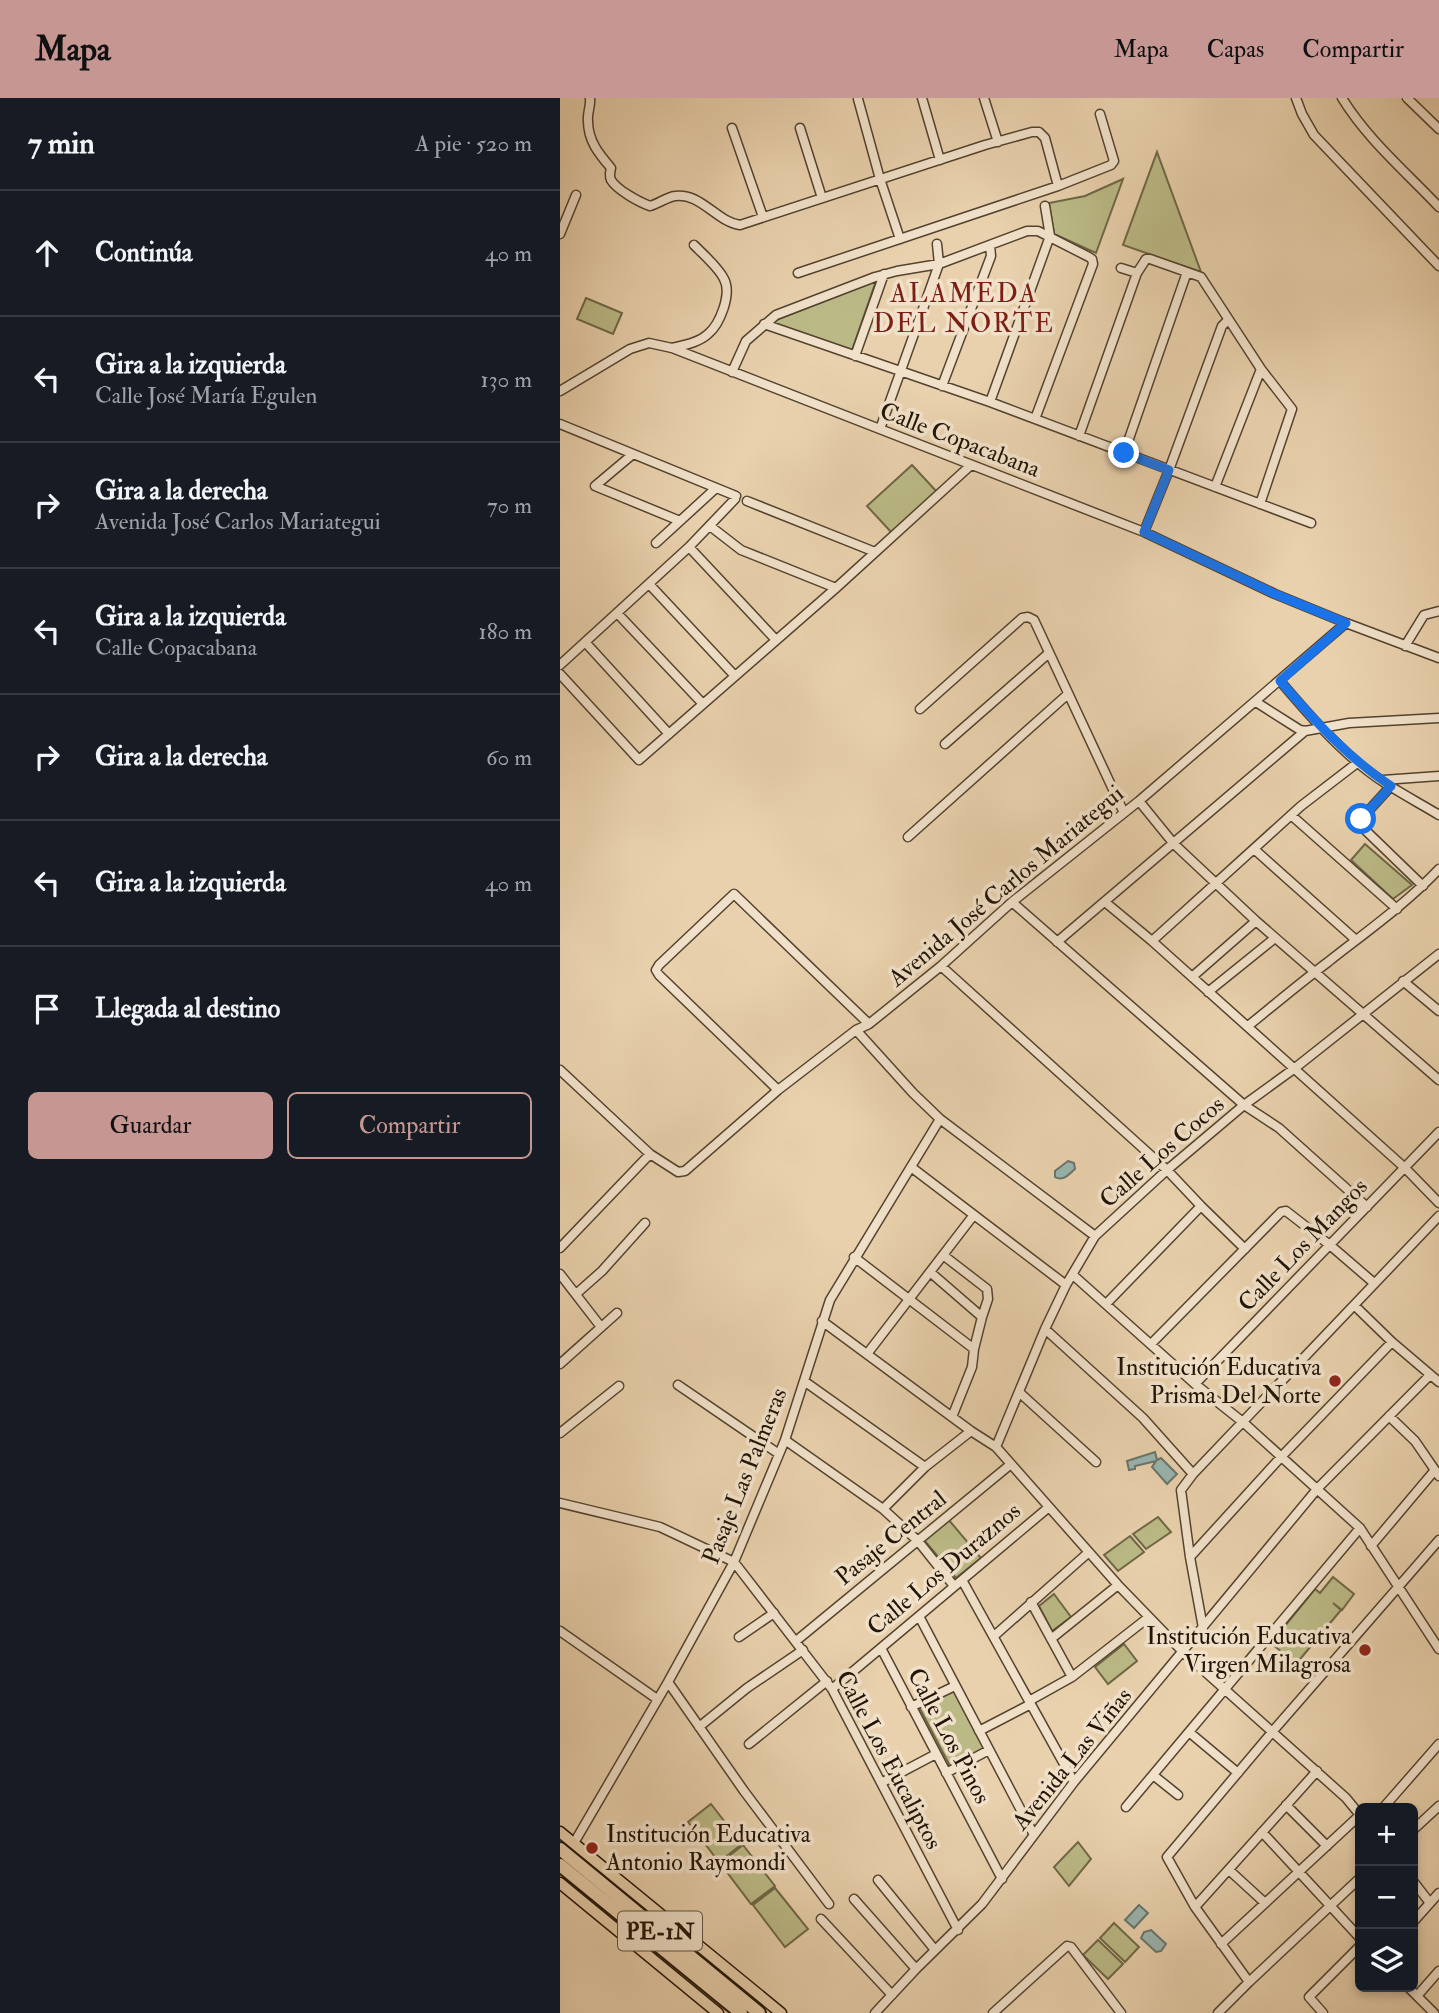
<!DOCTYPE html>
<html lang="es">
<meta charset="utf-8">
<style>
:root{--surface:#171b24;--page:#20242c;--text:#f1f3f6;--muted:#9ea1a6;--line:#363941;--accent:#c59692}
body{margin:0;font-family:"IM FELL Double Pica",serif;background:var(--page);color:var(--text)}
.controls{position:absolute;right:21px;bottom:21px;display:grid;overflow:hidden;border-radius:10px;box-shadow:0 4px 10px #0003}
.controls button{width:63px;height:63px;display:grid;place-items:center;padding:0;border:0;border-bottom:2px solid var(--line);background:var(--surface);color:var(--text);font:35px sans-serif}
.stop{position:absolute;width:21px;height:21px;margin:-16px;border:5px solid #1a73e8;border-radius:50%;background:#fff}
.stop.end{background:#1a73e8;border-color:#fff;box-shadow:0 2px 7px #0008}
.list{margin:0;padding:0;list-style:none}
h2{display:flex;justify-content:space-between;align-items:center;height:91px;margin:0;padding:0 28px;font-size:30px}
h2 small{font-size:23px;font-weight:400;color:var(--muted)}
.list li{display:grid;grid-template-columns:46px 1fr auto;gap:21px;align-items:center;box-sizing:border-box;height:126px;padding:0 28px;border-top:2px solid var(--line)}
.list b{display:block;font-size:26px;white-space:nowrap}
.list p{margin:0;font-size:23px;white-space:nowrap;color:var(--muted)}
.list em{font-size:23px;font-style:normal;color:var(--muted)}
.actions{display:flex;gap:14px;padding:21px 28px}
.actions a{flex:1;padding:16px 0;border:2px solid var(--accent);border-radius:10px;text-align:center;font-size:24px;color:var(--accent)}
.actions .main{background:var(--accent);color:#111}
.icon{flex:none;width:38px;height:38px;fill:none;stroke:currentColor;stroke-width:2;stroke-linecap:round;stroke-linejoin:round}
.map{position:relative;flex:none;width:879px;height:1915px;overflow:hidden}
header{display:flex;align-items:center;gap:42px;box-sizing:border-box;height:98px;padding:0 35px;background:var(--accent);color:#111}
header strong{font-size:33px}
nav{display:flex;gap:38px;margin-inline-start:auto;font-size:24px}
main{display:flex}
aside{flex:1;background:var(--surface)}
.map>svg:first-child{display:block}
</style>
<header>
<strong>Mapa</strong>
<nav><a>Mapa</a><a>Capas</a><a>Compartir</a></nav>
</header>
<main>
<aside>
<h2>7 min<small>A pie · 520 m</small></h2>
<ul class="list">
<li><svg class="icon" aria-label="ahead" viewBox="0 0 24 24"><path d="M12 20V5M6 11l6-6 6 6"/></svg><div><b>Continúa</b></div><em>40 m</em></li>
<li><svg class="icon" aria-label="left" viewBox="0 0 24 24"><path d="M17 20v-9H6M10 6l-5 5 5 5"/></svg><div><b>Gira a la izquierda</b><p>Calle José María Egulen</p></div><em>130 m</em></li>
<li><svg class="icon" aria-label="right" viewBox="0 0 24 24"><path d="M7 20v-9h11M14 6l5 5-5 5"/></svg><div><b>Gira a la derecha</b><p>Avenida José Carlos Mariategui</p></div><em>70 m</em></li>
<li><svg class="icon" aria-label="left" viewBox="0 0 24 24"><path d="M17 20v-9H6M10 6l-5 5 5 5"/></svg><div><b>Gira a la izquierda</b><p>Calle Copacabana</p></div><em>180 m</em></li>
<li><svg class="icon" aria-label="right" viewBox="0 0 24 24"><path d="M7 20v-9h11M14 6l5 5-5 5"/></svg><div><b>Gira a la derecha</b></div><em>60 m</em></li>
<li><svg class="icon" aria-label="left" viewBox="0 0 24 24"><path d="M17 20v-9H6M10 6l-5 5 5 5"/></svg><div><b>Gira a la izquierda</b></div><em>40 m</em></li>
<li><svg class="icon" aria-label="arrive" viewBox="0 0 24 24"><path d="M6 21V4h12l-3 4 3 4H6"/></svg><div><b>Llegada al destino</b></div></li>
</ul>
<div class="actions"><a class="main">Guardar</a><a>Compartir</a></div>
</aside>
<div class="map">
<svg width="879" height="1915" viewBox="0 0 879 1915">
<rect width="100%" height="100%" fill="#e9d1ad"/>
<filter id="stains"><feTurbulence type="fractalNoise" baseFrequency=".00286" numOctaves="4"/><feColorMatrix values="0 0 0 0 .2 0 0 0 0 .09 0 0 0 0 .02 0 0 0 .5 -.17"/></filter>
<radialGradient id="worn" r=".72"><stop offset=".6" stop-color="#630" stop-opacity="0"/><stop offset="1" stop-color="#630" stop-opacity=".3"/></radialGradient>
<!-- green -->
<path fill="#bbba86" stroke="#6e6746" stroke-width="2" d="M597,54L641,174L563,147Z
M563,81L536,155L494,136L489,105L525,98Z
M316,183L292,252L211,224Z
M26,200L62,215L53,236L17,221Z
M352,367L377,394L332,435L307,408Z
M805,746L852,787L833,801L791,762Z
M598,1419L611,1434L586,1451L573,1436Z
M388,1421L421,1460L396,1480L364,1442Z
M570,1438L584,1454L558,1473L544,1457Z
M773,1479L794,1496L782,1512L773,1505L781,1512L736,1566L711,1545L755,1491L760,1495Z
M494,1496L511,1519L492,1533L479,1508Z
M564,1546L577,1563L548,1586L535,1569Z
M393,1591L425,1651L391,1670L359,1609Z
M151,1706L182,1746L159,1764L128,1724Z
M518,1744L531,1761L509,1788L494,1769Z
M183,1747L215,1788L191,1806L160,1765Z
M215,1790L248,1831L225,1849L193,1807Z
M554,1825L579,1849L565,1864L540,1840Z
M538,1842L563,1866L548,1881L523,1857Z"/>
<!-- water -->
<path fill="#99b6b1" stroke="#69756c" stroke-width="2" d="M508,1063L514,1065L515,1071C509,1076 503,1084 495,1079V1073Z
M595,1354L597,1362L601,1360L617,1376L607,1386L592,1369L596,1363L575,1368V1371L569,1372L567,1363Z
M579,1807L588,1815L574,1830L565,1822Z
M591,1832L606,1846L601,1853L596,1854L581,1840L584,1834Z"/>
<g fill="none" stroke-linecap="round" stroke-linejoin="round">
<!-- minor casing -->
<g stroke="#53432f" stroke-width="11">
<path id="minor" d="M30,0C31,8 27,15 28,23C28,43 39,56 51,70C50,75 49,77 51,82C57,92 79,104 90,108C98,106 107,99 115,98C140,94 157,124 180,127L425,47L472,34H479L485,40L498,88
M362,0L380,62
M424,0L438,44
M736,0L742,16L754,37L879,168
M782,0C807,41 846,74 879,109
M847,0L879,31
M298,1L320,81L340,141
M172,30L203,119
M240,30L262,100
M0,136L16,97
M561,170L577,175
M238,175L498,88L551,67L554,63L540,16
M204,226L430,304L751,425
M112,250C124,247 138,245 148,236C160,226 172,196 164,181C159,170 143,156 134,147
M295,258L324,176
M172,274L186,243L216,217L315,179L337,173L379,166L467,133H478L529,159L532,161L533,166L475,321
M382,288L431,158L430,147
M0,293L70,251L89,245L112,250L584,434L715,496L786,525L879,560
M430,304L490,138L485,108
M0,326L176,398
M320,331L379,166L377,146
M519,338L577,175L586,161H590L641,179L701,271L732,311L700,406
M564,355L627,174
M73,356L35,388L120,423
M655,389L701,271
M187,403L315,454
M150,428L181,452L276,490
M584,434L609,372L662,228L668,222
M96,445L156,390
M129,449L216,542
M89,486L175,578
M57,515L143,606
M25,544L109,636
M845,548L864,517L879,513
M0,567L129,449L175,401
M0,576L79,662L276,490L411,367
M720,583C744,611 768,639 796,663C820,685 851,700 879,717
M696,604L740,632L745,633L789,625L879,620
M360,611L462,520L468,519L474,522L564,715
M385,646L489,555
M823,682L879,678
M831,688L801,721L800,727L863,788
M579,703L614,746L696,823L879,982
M731,717L837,811
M348,739L508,596
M694,751L796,842
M452,804L684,1007L719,1030L807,1109
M545,804L592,843L845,1070L879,1105
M592,843L741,708L797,665
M497,844L745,633
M381,868L607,1072L641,1108
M632,879L696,823
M843,883L879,913
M648,894L715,840
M688,928C714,907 740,885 768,864C806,834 846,806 879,771
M296,932L353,995L380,1021L535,1138
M0,972L90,1056L118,1074L125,1073L218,992L296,932L309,926L381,868L452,804L579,703L786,525
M218,992L99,877L96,872L99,867L174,796L309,926
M351,1069L506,1187
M0,1150L90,1056
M383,1157L427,1191L428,1201L422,1219
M294,1159L414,1251
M370,1174L422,1219L414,1251L412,1269L392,1319
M0,1176L41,1229
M513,1177L635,1286L684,1325L800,1430L879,1551
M16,1196L42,1173L85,1125
M546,1206L641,1108L685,1151
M794,1207L832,1244L879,1284
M262,1223L411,1333L436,1349L558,1487L623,1554L786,1700L800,1717L661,1846
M485,1231L583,1320L633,1376
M591,1246L721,1114L726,1113L771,1148L814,1185
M307,1256L413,1118
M0,1266L57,1215
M244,1283L365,1369
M635,1286L879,1034
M118,1287L219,1356
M460,1295L536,1364
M829,1318L855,1343L879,1378
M0,1335L59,1288
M225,1342L323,1411L358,1443L394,1488
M436,1349L485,1231L506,1187L535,1138L607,1072L684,1007L735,970L879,856
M0,1405L100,1429L174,1464L272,1591L398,1832
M323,1411L365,1369L411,1333
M811,1448L875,1372
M630,1459L721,1359L832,1244
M402,1482L514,1684
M471,1504L512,1579
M359,1518L474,1737
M643,1530L630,1459L621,1392L633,1376L879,1118
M0,1533L97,1601
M434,1538L529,1454
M179,1539L214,1515
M491,1541L558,1487
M236,1543L451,1366
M321,1550L442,1781
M108,1584L184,1693L269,1806
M272,1591L489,1409
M469,1603L512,1579L589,1519
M351,1609L395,1588
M139,1629L187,1590L243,1552
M419,1633L471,1606
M629,1634L678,1675
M189,1646L267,1583
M386,1675L429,1652
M593,1677L618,1697
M321,1685L376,1656
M726,1707L767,1748
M566,1709L800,1430
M823,1710L879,1646
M853,1732L879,1708
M702,1734L800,1840
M14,1745L108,1584L174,1464L225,1342L270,1202L380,1021
M669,1772L705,1805
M318,1782L375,1852
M853,1783L870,1805
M294,1801L356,1871
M635,1809L757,1673
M261,1821L332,1897
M853,1824L879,1795
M689,1884L635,1809L607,1759L713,1633L879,1442
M848,1889L874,1915
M857,1898L879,1873
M315,1915L356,1871L422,1806L514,1684L758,1390L870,1277
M433,1915L507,1848L511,1849L561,1915
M658,1915L689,1884L800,1780
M763,1915L749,1899L800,1848"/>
</g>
<!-- major casing -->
<g stroke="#211405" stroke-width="13">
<path id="major" d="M0,1734L221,1915
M0,1785L158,1915"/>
</g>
<!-- highway casing -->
<g stroke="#211405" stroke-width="16">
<path id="highway" d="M0,1751L199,1915
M0,1767L181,1915"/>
</g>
<!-- minor -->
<use href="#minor" stroke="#f1e1ca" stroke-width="8"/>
<!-- major -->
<use href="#major" stroke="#e9d1ad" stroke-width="10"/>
<!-- highway -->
<use href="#highway" stroke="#e9d1ad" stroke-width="12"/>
</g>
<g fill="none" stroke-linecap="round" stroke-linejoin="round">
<!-- route -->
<path stroke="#1a73e8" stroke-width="9" d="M564,355L609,372L584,434L715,496L786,525L720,583C755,623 787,659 831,688L801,721"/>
</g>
<!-- markers -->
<g fill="#8f2418" stroke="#f1e1ca" stroke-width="2.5">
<circle cx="775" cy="1283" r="7"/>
<circle cx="805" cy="1552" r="7"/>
<circle cx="32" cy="1750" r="7"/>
</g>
<g text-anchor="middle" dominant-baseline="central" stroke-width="7" stroke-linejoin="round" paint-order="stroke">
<!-- shield labels -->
<rect fill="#f1e1ca" stroke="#5f5240" stroke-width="2" x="58" y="1813.5" width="84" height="39" rx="5"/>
<g font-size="23" font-weight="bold" fill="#211405">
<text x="100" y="1833">PE-1N</text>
</g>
<!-- street labels -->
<g font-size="24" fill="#211405" stroke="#f1e1ca">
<text transform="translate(400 342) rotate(21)">Calle Copacabana</text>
<text transform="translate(446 788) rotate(-40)">Avenida José Carlos Mariategui</text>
<text transform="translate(602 1054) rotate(-41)">Calle Los Cocos</text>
<text transform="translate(743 1147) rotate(-46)">Calle Los Mangos</text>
<text transform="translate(185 1378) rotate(-68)">Pasaje Las Palmeras</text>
<text transform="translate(331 1440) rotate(-39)">Pasaje Central</text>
<text transform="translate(384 1471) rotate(-40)">Calle Los Duraznos</text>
<text transform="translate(389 1638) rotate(62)">Calle Los Pinos</text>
<text transform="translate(512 1661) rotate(-51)">Avenida Las Viñas</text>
<text transform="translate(329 1662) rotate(62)">Calle Los Eucaliptos</text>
</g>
<!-- poi labels -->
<g font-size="24" fill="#211405" stroke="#f1e1ca" text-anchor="end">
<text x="761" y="1269">Institución Educativa<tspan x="761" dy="28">Prisma Del Norte</tspan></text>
<text x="791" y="1538">Institución Educativa<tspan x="791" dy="28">Virgen Milagrosa</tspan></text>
<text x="46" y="1736" text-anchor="start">Institución Educativa<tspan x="46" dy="28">Antonio Raymondi</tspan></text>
</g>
<!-- neighbourhood labels -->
<g font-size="26" letter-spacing="2" fill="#7a1f14" stroke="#f1e1ca">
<text x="404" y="196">ALAMEDA<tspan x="404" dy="30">DEL NORTE</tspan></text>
</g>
</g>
<rect width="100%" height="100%" filter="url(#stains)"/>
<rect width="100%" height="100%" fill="url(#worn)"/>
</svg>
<div class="controls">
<button>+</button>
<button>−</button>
<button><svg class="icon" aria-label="layers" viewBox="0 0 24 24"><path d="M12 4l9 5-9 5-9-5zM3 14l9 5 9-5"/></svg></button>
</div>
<div class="stop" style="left:801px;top:721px"></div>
<div class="stop end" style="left:564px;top:355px"></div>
</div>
</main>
